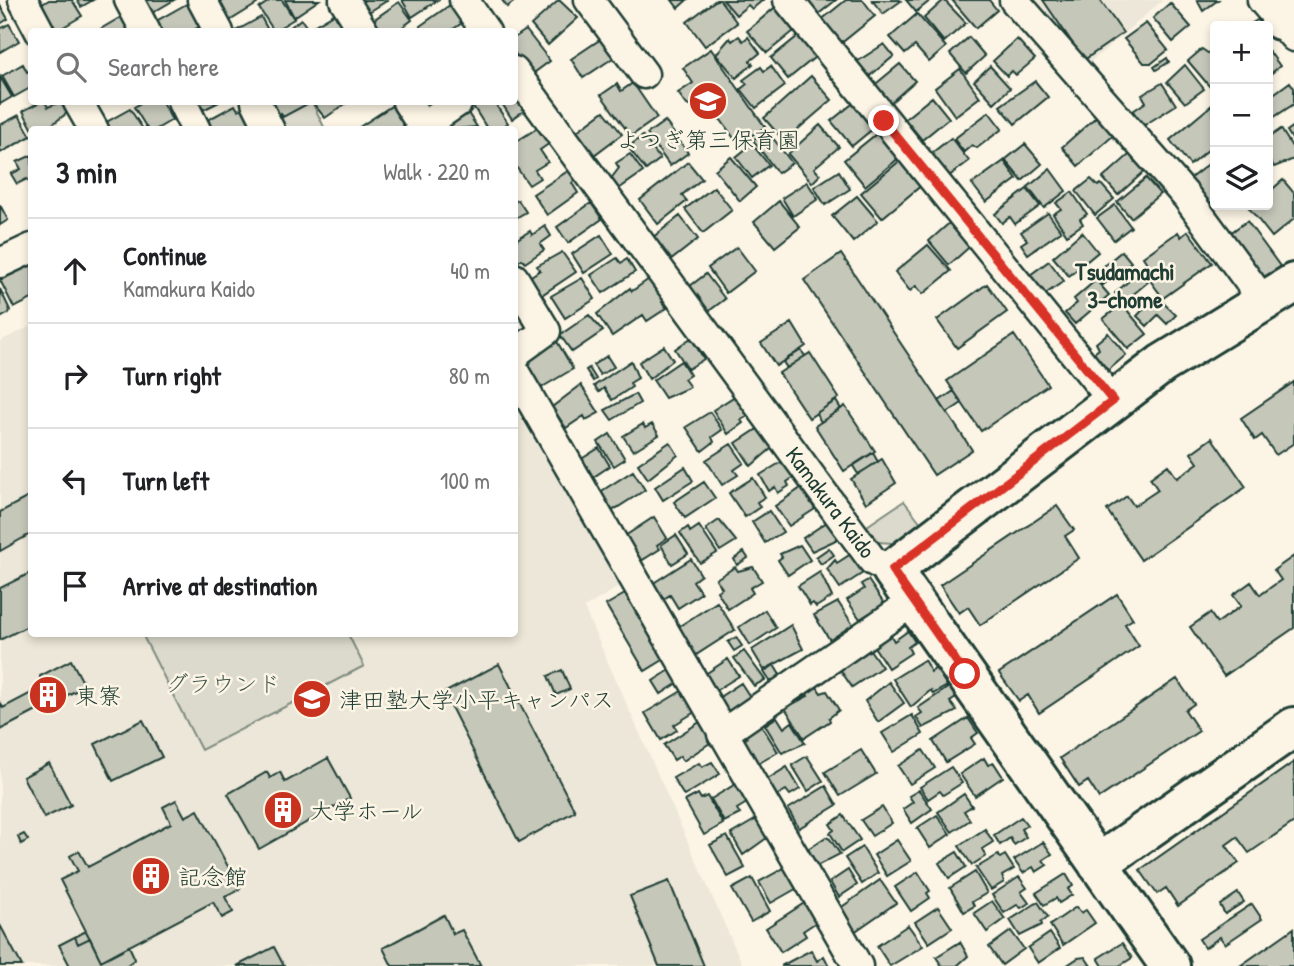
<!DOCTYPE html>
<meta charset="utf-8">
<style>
:root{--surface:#fff;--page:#f2f2f2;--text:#202124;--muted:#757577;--line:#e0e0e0}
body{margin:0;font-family:"Patrick Hand","Klee One",sans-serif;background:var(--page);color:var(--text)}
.controls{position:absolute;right:21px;top:21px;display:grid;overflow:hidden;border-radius:7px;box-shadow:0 4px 10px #0003}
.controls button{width:63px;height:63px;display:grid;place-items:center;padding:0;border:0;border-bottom:2px solid var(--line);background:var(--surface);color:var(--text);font:35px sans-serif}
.stop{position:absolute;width:21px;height:21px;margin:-16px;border:5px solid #d93025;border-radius:50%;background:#fff}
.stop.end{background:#d93025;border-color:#fff;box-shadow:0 2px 7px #0008}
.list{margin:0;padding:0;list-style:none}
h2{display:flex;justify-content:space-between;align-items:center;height:91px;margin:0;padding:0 28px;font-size:30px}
h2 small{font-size:23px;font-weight:400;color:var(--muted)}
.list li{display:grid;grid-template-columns:46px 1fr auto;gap:21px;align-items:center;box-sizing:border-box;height:105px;padding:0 28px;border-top:2px solid var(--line)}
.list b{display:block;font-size:26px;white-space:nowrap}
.list p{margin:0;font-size:23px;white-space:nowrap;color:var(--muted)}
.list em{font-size:23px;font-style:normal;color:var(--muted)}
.icon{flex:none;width:38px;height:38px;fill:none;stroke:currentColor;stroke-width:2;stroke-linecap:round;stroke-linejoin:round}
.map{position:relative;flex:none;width:1294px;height:966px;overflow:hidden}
.search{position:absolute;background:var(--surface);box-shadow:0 4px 10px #0003;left:28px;top:28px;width:490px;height:77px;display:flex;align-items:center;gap:18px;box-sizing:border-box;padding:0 24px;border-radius:7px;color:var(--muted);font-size:26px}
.panel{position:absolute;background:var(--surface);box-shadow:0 4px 10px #0003;left:28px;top:126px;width:490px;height:511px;border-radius:7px}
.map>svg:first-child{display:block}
</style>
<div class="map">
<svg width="1294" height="966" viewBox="0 0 1294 966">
<rect width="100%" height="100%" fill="#fcf5e5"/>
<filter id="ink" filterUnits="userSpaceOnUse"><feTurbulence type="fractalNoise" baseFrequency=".0143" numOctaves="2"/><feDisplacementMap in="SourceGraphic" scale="14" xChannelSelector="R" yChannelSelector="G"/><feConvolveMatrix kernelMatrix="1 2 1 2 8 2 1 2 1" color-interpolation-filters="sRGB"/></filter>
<g filter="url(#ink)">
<!-- built -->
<path fill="#ece7d8" d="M1028,0H1163L1086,66Z
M31,326L32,634H514L515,408L622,585L584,608L743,966H0V341Z"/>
<!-- green -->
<path fill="#dcdacc" stroke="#7e8c80" stroke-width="2" d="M307,102H312L325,129H283L277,118Z
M904,501L921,523L893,543L877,542L867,526Z
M142,634H348L364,666L201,750Z"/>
<!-- building -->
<path fill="#c5c7b9" stroke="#1f3d34" stroke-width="2" d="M49,0H72L82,16L55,32L39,6Z
M77,0H93L81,7Z
M137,0H174L147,16Z
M213,0H255L257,4L226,23Z
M271,0H282L294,19L274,31L259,8Z
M285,0H319L294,17Z
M361,0H388L369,12Z
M402,0H438L412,17Z
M502,0H514L515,1L507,7Z
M559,0L578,18L548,45L531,25Z
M672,0H687L678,8Z
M716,0H720L737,23L705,46L687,22Z
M723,0H763L752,9L748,5L736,15Z
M803,0H836L816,16Z
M846,0H863L875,16L839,45L820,21Z
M872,0H900L901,1L883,14Z
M906,0H931L916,12Z
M944,0L966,23L944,42L924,18Z
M952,0H989L997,10L976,28Z
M1043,0H1100L1123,33L1084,60Z
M1197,0H1218L1203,11Z
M190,2L203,25L190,32H155L151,24Z
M399,2L412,20L396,32H375L369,23Z
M1170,3L1191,27L1173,42L1153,18Z
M779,4L799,27L767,53L747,31Z
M0,5L8,19L0,24Z
M450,5L462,23L449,32H423L420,26Z
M334,14L344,32H312L310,28Z
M917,14L946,47L929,62L915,46L905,54L890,37Z
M121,17L130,29L127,32L97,31Z
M261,17L269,32H234Z
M301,19L310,32H284Z
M1259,19L1264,26H1247Z
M1146,23L1168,50L1152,63H1144L1124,39Z
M9,24L19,41L0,52V29Z
M526,30L550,61L531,75L514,52V38Z
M803,32L820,53L788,79L771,58Z
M739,36L743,41L748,37L760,53L750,61L753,64L736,78L716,54L730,38L732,41Z
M604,37L616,56L583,78L571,59Z
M969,37L985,56L966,73L950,54Z
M1017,39L1035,59L1016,75L1012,71L1007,76L993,61Z
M884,44L894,56L867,78L855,63Z
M711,49L765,127L738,144L721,120L687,105L678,93L693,83L683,68Z
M1202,49L1215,58V82L1210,87L1188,61Z
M1269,51L1280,66L1268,76V52Z
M1167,58L1169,62L1156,70L1154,67Z
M23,64L27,72L32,70V87L14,97L2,76Z
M900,64L915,81L888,105L872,87Z
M1185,65L1204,89L1185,103L1167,82Z
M771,66L785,86L756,108L741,89L747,84L743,80L761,67L764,71Z
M990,66L1010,88L994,103L974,81Z
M960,69L980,97L955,116L935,88Z
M811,76L832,100L784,141L764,118Z
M0,77L12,97L0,104Z
M1035,81L1048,97L1015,124L1000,106Z
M1290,82L1294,88V104L1274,117L1268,108V98Z
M633,83L657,118L631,136L601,95L617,84L621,91Z
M1162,83L1176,105L1143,126L1133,111L1146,102L1142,95Z
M514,88L528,108L512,119L501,102H514Z
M861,97L881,122L852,146L831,121Z
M932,97L949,118L922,140L905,119Z
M40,102H45L48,107L60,102L67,113L45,130H33L23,111Z
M143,102H162L172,120L155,130H148L134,107Z
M193,102H219L199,112Z
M269,102H308L309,103L283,117L281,113L277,116Z
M312,102H348L325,118Z
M479,102H494L508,123L499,130H488L473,106Z
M396,103L409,123L399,130H355Z
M1213,104L1215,144L1190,165L1170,140Z
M235,105L238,110L243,108L254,129L206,130L202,123Z
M130,109L143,129L106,130L103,124Z
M466,110L477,127L442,130Z
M604,111L622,134L590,158L572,135Z
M989,112L1002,129L977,148L972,145L964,152L954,139Z
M19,115L31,136L0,153V125Z
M1097,116L1114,135L1078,166L1062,147Z
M665,121L688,153L670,166L647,134Z
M820,125L839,147L814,168L820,175L812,183L788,154Z
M1294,126V142L1287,131Z
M539,127L550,143L540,150L548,162L535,170L540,178L529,185L514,164V143Z
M885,127L906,152L865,186L844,160Z
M766,129L792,163L778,173L753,140Z
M1281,129L1294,150V159L1274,167L1268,157V138Z
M643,136L660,159L646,170L628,147Z
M951,138L969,161L945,179L928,156Z
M752,144L769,165L752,178L736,157Z
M1025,144L1042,164L1022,181L1005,160Z
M630,154L643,172L617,190L610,180L619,168L616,163Z
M1130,154L1146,170L1118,195L1103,178Z
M32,155V184L27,179L17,184L11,174L21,169L17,162Z
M731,157L756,187L740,201L715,170Z
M902,159L923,184L882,218L861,193Z
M1215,159V199L1208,205L1188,180Z
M1004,161L1017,179L986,202L972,184Z
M688,162L702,179L682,195L687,201L658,224L640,200Z
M571,169L577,179L572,183L578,193L547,215L533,194Z
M1050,169L1066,191L1044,208L1028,187Z
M839,171L850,189L825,205L814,187Z
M1146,178L1160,194L1131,218L1117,202Z
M1091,179L1098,186L1101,184L1114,199L1095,215L1076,191Z
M1283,180L1294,193V219L1272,237L1249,208L1253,205H1268V193Z
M807,182L818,199L793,216L782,198Z
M714,187L732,210L703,233L685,209Z
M1027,189L1040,206L1015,224L1010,217L1002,223L995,214Z
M1072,192L1087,214L1080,219L1083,224L1067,235L1053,214L1061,209L1056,203Z
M857,196L878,221L853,242L832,216Z
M518,200L526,212L514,219V202Z
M779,201L800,227L775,247L754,222Z
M591,203L602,219L568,243L557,227Z
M0,205L8,220L0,225Z
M1115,205L1131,227L1114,240L1097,218Z
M1048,213L1061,231L1028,254L1021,244L1027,240L1021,232Z
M680,216L698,239L670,261L652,238Z
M955,218L975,242L949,265L929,241Z
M1247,221L1282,269L1262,284L1226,236Z
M545,226L551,236L540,244L544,250L525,263L522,259L517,262L514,241L530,231L532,235Z
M1188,231L1212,263L1163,298L1141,268L1147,263L1143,257L1178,232L1181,237Z
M1082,232L1098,252L1069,276L1053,257Z
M601,235L613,254L584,273L572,254Z
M928,245L951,271L923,294L916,286L910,291L895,272Z
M737,247L755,271L726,293L708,268Z
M1122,251L1131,262L1103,285L1094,274Z
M562,252L576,272L540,296L528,278L540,270L537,266Z
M841,254L972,450L934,475L804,280Z
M617,258L621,263L627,259L635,272L603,293L591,275Z
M1049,261L1064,281L1044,295L1030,275Z
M32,265V299L14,308L0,280Z
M1139,272L1148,282L1124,302L1115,293Z
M706,274L725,299L705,314L690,286Z
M582,278L595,299L565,318L551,296Z
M649,279L666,300L662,302L667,308L647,321L643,315L612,336L597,314L630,288L632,291Z
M1096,280L1109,295L1075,324L1065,313L1077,303L1074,299Z
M987,284L1007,312L957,348L937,320Z
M0,289L10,310L9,313L0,318Z
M1156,296L1176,315L1167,324L1158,315L1147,326L1137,316Z
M1122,304L1147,334L1128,349L1103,319Z
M589,315L603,331L572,352L560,335Z
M792,323L806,346L776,366L761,343Z
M1108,333L1126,355L1105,373L1090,356L1099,349L1096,343Z
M1014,335L1048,385L981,431L947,381Z
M555,338L573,369L539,389L522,360Z
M691,338L704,359L688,369L675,349Z
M664,346L673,360L649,379L639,362Z
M801,350L805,356L787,368L783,362Z
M810,353L839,398L809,418L779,373Z
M607,356L614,367L600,375L593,365Z
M631,361L638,378L630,383L632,387L612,400L604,388L599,392L594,386Z
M681,361L690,375L684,379L690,387L665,398L653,380Z
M589,368L596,379L593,381L586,370Z
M1294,382V443L1276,455L1262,435L1255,440L1241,418Z
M581,385L599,413L586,420L584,416L566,428L552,407Z
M954,391L962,403L947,413L939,401Z
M635,394L640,403L612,420L605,410Z
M735,396L748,416L741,420L743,423L728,434L713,410Z
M836,401L841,409L821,422L816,413Z
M845,406L875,451L844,471L815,426Z
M710,412L722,430L712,437L714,442L702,451L686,427Z
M643,424L645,428L652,424L659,435L633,451L623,436Z
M759,428L772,448L751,466L736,443Z
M610,434L625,459L614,466L598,442Z
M1212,438L1246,487L1141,560L1107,510L1127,496L1134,506L1158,490L1150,478L1168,465L1177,478L1198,463L1191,453Z
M670,442L678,455L648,479L638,464Z
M731,444L744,463L734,470L738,475L722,485L706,460Z
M599,448L610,466L592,478L580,460Z
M873,453L878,462L858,474L853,466Z
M882,459L896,483L866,503L851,479Z
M783,461L794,477L787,482L789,486L778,493L775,487L769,491L760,475Z
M685,467L693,481L663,500L655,487Z
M633,471L645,490L612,511L600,492Z
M753,478L765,497L757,502L760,507L745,517L729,493Z
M704,482L715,498L685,518L674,502Z
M801,488L815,509L789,526L775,506Z
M32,495V533L0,551V512Z
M1057,506L1074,530L1065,536L1079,558L980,625L968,607L959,613L940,585Z
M769,511L783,532L765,543L752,522Z
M654,517L667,538L657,545L660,549L641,561L625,536Z
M719,520L736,541L720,551L706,529Z
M827,522L838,539L812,551L803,538Z
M699,526L717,553L700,563L680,533L688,527L690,532Z
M676,535L688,554L672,564L661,545Z
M800,545L810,560L788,575L778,560L782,557L780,554Z
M829,548L834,555L821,564L816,557Z
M744,552L748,558L737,565L734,559Z
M851,554L863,573L840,588L827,569L835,560L837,563Z
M1294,556V628L1224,676L1190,627L1210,613L1217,623L1241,606L1233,595L1251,582L1260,595L1281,580L1274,570Z
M691,559L701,575L693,581L701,593L678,608L670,595L662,600L652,584Z
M735,567L738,571L753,567L762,581L750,588L753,593L728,609L717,591L722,588L716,579Z
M32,572V624L0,640V588Z
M820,572L832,597L816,607L813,603L810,605L798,586Z
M868,580L887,608L869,619L868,614L860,619L847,600L864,589L861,584Z
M630,591L668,657L645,671L606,605Z
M1117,594L1133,619L1125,624L1139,646L1039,713L1028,695L1019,701L999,673Z
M717,602L735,630L696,655L678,627Z
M838,602L853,625L830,640L814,615Z
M765,610L776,628L750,645L739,627Z
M791,625L803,649L764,670L752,650Z
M908,631L915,642L908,647L911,653L888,668L873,645L890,634L894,641Z
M736,637L742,646L734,651L728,642Z
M868,647L882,667L852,687L839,668Z
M744,651L765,680L754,686L734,658Z
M728,659L739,676L715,691L704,675Z
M71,660L85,686L0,730V702L3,708L41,688L40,676Z
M924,660L931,672L936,668L947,686L933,694L931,690L911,707L893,679Z
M499,664L575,811L519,842L444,693Z
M774,665L783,680L773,686L764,672Z
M562,670L570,689L556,695L548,676Z
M670,670L678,683L661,694L653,681Z
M1177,679L1194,704L1185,710L1199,731L1099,798L1088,781L1079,787L1060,758Z
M889,682L904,703L878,722L865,701Z
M741,683L750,697L727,712L718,698Z
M815,684L821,693L827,691L839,710L829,718L830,721L804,738L785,708L808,696L804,691Z
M949,687L956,698L950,702L957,711L923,728L916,717L922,713L918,708Z
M685,689L698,710L674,725L677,730L661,740L645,713Z
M912,715L923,734L894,752L882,733Z
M777,717L784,728L792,722L805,743L782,753L765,725Z
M968,718L978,733L971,738L975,744L946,762L933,741Z
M143,720L162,757L113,781L95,744Z
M703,720L713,741L683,761L680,756L674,760L664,745Z
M760,723L778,752L756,765L741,742L747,738L744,733Z
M861,750L876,774L840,796L825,772Z
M923,750L935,768L910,784L898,766Z
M807,756L823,781L808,791L792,765Z
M328,758L350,798L259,849L228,794L267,772L270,778L280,772L285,782Z
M984,758L988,765L994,763L1003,777L975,796L960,774Z
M712,762L720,774L684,796L673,778L699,763L702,767Z
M1294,762V822L1249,853L1237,837L1226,845L1239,863L1178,906L1166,888L1157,894L1140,870Z
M49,763L71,805L44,818L23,777Z
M787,767L800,789L790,795L786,790L773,798L763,782Z
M951,767L962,783L943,795L940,791L928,799L920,787Z
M739,782L750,801L737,809L740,814L724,822L711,799Z
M826,786L837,805L799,828L788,809Z
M919,790L932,809L912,823L903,809L913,802L909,796Z
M698,794L701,799L707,796L723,824L704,835L685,801Z
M964,794L972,806L964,811L970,820L952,832L938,812Z
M176,800L185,817L198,810L240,889L225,897L233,912L222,918L213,902L101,961L90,938L78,944L75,937L86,931L60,880L78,871L70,856L79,851L88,867L171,823L163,807Z
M882,807L892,823L872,836L861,820Z
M843,815L860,840L842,852L830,833L834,830L830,824Z
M937,815L950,834L930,848L917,828Z
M760,817L771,835L743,855L731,834Z
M1021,817L1027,825L1021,829L1026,837L1014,845L1010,838L1000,845L994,835Z
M985,829L993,842L982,849L986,856L972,865L959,846Z
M24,834L28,840L21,844L18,837Z
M727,836L745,868L728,877L710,845Z
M826,837L830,839L840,854L815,867L806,850Z
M897,840L911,861L887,876L874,855Z
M1043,842L1052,854L1043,860L1047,865L1036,872L1033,867L1023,873L1014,860Z
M862,847L878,873L862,884L845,858Z
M957,852L966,867L949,878L939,863Z
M998,855L1000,858L1005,855L1014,869L1002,876L1004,882L991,890L976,868Z
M784,868L787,873L792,871L801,886L771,903L759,882Z
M848,870L857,885L839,897L830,882Z
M918,872L930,891L927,893L930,898L911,911L895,887Z
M975,872L987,893L972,902L974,906L964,912L950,888Z
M1066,874L1073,886L1068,889L1072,895L1059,903L1056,898L1044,905L1036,893Z
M1019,877L1027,888L1021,892L1029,903L1021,908L1017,905L1004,913L992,895Z
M752,878L770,911L751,922L732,889Z
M880,880L896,903L854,932L839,909Z
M669,881L704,966H659L630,896Z
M1238,893L1244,902L1225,914L1220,905Z
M992,901L1005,919L987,932L974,913Z
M806,902L818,921L803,931L806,936L781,952L766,928Z
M1038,902L1048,917L1041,922L1042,925L1020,936L1010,920Z
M1252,904L1262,919L1225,944L1220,937L1205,948L1199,939Z
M938,907L952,928L929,943L915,922Z
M1076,907L1081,913L1086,910L1095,923L1063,945L1050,925Z
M444,915L453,934L462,930L481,966H392L383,948Z
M0,925L22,966H0Z
M908,925L923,946L890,966L877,946Z
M1294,928V966H1240L1287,933Z
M86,931L101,961L129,946L135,959L126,966H70L59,945Z
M1011,931L1024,949L1002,965L989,947Z
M1050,933L1060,948L1038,963L1028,948Z
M960,942L968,956L957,966H942L936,957Z
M1122,943L1132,958L1119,966H1103L1098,958Z
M274,947L284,966H237Z
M811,950L817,961L824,956L829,966H781Z
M1085,957L1091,966H1066L1078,958Z"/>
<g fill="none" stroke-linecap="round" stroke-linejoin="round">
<!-- street casing -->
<g stroke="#1f3d34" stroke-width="33">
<path id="street" d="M23,0L40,32
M129,0L146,32
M202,0L219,32
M344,0L364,32
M464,0L486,32
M589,0L644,74
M788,0L1113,401
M1014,0L1186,196L1264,302
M1262,0L1294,37
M514,71L873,561L892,570
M78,102L94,130
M182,102L196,130
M256,102L270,130
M407,102L425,130
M423,126L458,102
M0,263L32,248
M514,278L546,331L517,352L514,360
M514,371L858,966
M722,734L914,601"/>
</g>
<!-- secondary casing -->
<g stroke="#1f3d34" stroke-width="44">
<path id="secondary" d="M1280,20L1294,10
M1098,864L1294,727
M1170,966L892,570L1162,364L1294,283"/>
</g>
<!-- street -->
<use href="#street" stroke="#fcf5e5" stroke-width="28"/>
<!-- secondary -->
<use href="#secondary" stroke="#fcf5e5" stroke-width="38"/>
</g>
</g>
<g fill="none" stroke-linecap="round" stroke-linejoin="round" filter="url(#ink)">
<!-- route -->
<path stroke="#d93025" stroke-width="9" d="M884,121L1113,401L892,570L965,674"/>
</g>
<!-- icons -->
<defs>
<g id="school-disc" transform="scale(2.0125)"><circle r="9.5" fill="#c8321e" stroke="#fcf5e5"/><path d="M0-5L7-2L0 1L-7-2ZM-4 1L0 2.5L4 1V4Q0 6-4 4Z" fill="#fff"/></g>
<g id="building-disc" transform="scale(2.0125)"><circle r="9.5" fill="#c8321e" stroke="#fcf5e5"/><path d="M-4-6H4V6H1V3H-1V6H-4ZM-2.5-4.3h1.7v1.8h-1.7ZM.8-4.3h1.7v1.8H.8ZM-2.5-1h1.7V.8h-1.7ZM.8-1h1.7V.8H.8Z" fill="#fff"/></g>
<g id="university-disc" transform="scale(2.0125)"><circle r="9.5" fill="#c8321e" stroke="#fcf5e5"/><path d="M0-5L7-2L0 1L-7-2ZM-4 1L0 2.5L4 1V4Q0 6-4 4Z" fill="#fff"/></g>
</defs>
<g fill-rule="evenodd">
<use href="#school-disc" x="708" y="101"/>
<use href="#building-disc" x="48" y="695"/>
<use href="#university-disc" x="312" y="699"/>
<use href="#building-disc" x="283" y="810"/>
<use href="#building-disc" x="151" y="876"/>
</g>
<g text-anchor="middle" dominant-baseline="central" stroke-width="5" stroke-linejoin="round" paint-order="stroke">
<!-- poi labels -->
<g font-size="23" fill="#1f3d34" stroke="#fcf5e5" text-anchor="start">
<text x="708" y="139" text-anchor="middle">よつぎ第三保育園</text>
<text x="75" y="695">東寮</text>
<text x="339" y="699">津田塾大学小平キャンパス</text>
<text x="310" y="810">大学ホール</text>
<text x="178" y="876">記念館</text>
</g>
<!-- street labels -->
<g font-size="23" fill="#1f3d34" stroke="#fcf5e5">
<text transform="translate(831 502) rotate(53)">Kamakura Kaido</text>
</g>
<!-- park labels -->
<g font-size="23" fill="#455c52" stroke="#fcf5e5">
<text x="223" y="683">グラウンド</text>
</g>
<!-- neighbourhood labels -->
<g font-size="24" font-weight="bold" fill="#1f3d34" stroke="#fcf5e5">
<text x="1125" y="271">Tsudamachi<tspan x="1125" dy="28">3-chome</tspan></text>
</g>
</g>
</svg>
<div class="controls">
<button>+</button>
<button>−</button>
<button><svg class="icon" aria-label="layers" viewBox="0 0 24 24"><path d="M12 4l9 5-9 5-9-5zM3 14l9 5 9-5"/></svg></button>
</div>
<div class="stop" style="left:965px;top:674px"></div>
<div class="stop end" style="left:884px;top:121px"></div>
<div class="search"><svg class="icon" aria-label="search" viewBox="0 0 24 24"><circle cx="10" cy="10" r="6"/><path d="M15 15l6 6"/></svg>Search here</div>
<section class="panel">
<h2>3 min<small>Walk · 220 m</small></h2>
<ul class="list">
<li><svg class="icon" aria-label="ahead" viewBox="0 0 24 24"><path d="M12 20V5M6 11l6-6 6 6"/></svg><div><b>Continue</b><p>Kamakura Kaido</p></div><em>40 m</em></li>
<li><svg class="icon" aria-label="right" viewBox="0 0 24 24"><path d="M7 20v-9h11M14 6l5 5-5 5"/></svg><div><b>Turn right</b></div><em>80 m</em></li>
<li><svg class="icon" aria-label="left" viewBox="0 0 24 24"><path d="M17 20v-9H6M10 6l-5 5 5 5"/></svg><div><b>Turn left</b></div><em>100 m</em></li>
<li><svg class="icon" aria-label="arrive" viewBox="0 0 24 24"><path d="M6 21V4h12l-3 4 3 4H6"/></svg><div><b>Arrive at destination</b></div></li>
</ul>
</section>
</div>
